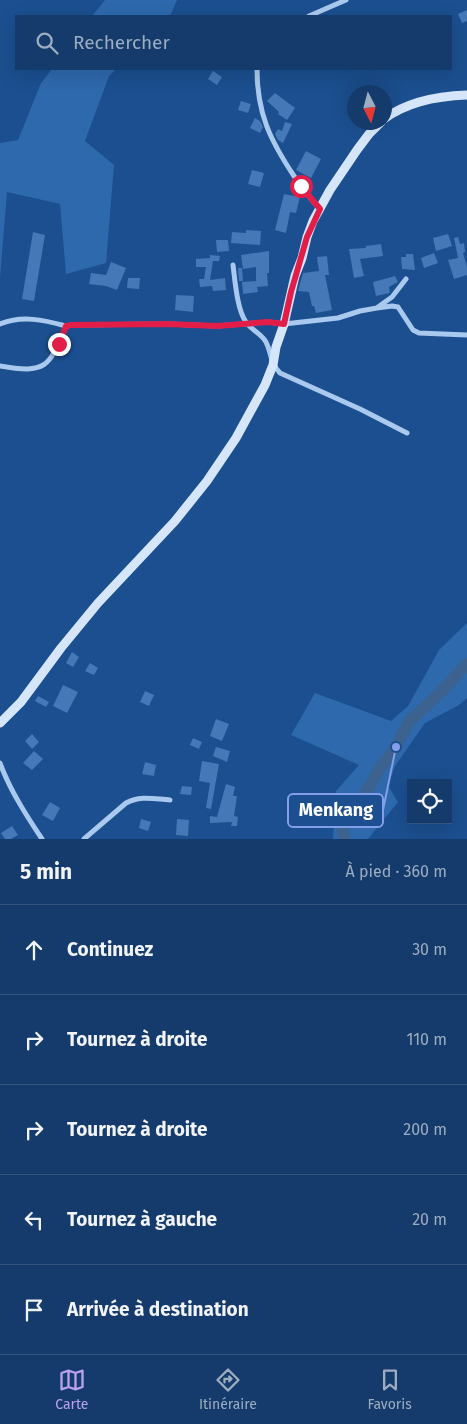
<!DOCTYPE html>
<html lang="fr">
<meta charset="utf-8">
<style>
:root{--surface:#143b6b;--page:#214673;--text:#f1f3f6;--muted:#9dadc1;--line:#33557e;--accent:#bca0f2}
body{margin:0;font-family:"Fira Sans",sans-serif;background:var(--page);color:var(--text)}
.controls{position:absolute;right:15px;bottom:15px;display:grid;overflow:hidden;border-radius:0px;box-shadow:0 5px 20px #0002}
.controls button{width:45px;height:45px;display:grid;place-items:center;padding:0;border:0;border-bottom:1px solid var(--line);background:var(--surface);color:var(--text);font:25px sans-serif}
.compass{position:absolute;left:347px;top:85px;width:45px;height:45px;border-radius:50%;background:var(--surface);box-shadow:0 5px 20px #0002;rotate:174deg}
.stop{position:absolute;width:15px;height:15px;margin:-11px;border:4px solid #e11d48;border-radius:50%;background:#fff}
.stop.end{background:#e11d48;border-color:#fff;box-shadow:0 1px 5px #0008}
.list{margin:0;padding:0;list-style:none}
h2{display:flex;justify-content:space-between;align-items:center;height:65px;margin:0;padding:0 20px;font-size:21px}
h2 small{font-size:16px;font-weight:400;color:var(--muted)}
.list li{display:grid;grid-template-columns:32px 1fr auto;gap:15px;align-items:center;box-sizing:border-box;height:90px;padding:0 20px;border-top:1px solid var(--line)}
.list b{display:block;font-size:19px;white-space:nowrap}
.list em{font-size:16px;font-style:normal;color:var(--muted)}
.icon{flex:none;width:28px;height:28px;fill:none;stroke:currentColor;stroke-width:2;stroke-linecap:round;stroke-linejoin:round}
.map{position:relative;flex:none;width:467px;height:839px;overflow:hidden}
.search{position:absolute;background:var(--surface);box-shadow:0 5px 20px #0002;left:15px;right:15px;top:15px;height:55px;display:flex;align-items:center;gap:12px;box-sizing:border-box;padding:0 18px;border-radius:0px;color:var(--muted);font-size:19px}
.sheet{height:515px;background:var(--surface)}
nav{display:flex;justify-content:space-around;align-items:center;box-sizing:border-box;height:70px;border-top:1px solid var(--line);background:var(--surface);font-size:14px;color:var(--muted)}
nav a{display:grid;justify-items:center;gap:2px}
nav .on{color:var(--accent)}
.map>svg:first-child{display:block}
</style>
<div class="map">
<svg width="467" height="839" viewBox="0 0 467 839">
<rect width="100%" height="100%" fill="#1b4f8f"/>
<!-- green -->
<path fill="#2e69ad" d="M105,0H177L170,16H92Z
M52,69H116L109,76L85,141L114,165L106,263L66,274L60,204L7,192L0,278V143L18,140L41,83Z
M467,623V698L459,705L425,723L395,766L388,786L398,802L368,839H333L336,791L359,765L291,735L315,693L391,721L408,706L439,650Z"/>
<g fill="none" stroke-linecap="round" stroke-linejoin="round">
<!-- river -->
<path stroke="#3c6290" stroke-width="12" d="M345,839L343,832L346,816L365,794L379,770L396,747L409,722L444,689L467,664"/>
</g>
<!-- building -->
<path fill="#4478b7" d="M467,10V21L462,23L458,14Z
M213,71L222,77L217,85L208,79Z
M275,93L295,108L287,120L278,114L279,112L267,101Z
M241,101L251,104L248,113L238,110Z
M255,118L260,121L263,127L260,133L250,128Z
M285,122L292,124L283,143L278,140L275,134L278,129L282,131Z
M306,151L321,159L311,178L296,170Z
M252,170L264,173L260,187L248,184Z
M284,194L300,197L296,213L290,212L286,233L275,230Z
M246,230L261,231L260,245L231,243L232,232L246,233Z
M33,232L45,235L34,301L22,299Z
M448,234L452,246L436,251L433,238Z
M458,237L460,244L464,243L465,252L463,253L467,267V275L454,279L448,260L458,258L454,238Z
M216,240H228L229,251L217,252Z
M381,244L383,256L360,259L364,276L354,278L349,249L366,248V246Z
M269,251V273H267L268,286L257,287L258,292L243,294L242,282L256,281V267L243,269L241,255Z
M434,253L438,263L424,268L421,258Z
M406,254H413L415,270L402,269L401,257H406Z
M210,255L220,256L219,261H213L210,280L225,278L226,290L213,291L212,286L200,287L199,279H204L206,267H196V259L210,258Z
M327,256L329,275H325L332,310L316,313L314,306H312L309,292L298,291L303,273L319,271L317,257Z
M111,262L126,268L117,290L106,286L89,284L91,273L106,275Z
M238,268H242L243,281H239Z
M395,276L398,282L389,287L390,293L376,296L373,282Z
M128,278H140L139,289L127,288Z
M176,295L194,296L193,312L175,310Z
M72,652L79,657L73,667L66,663Z
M90,663L98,668L94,675L85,671Z
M63,685L78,692L67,713L53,706Z
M145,691L154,695L149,706L140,702Z
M38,696L49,702L46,707L35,701Z
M216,719L229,724L222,741L210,736Z
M32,734L39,742L32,749L25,741Z
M193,738L202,742L199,749L190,745Z
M216,747L230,751L227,762L213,756Z
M34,751L43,759L32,770L23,763Z
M202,761L219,764L211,809L206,808L210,783L199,781Z
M145,762L156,765L154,776L142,774Z
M226,784L235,787L233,796H237L234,816L238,817L237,826H231L232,822L210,823V816L217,817Z
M182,786L192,787L191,795L180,794Z
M50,802L60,808L53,821L42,815Z
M141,819L151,822L148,831L139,828Z
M177,819L189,820L188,836L176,835Z
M12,826L18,835L11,839H5L1,833Z"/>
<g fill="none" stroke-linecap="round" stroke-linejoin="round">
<!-- street -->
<path stroke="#a9c9ee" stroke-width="5" d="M309,16L346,0
M257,69C257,113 270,140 294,176C302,187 310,199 320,209
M233,265C235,280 237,310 246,322C251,330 261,333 266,342C272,354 269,361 280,373L360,409L407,433
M378,307L392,297L406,279
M0,324C22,315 44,320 66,326
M0,366C47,374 49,367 66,326L72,325L167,324L217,326L268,322L284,324L338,318L360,311L377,308L392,306L398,307L413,330L419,333L467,335
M0,763C10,790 26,815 42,839
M84,839L126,803C141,795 154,799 170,800"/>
<!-- secondary -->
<path stroke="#d6e6fa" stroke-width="9" d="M384,119C408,101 438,96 467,95
M0,723L21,702L61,648L98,603L175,521L207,481L236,438L265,385L273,365L276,347L284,324L295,276L302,258L307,237L313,221L330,190L357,150L369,134L381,122"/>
</g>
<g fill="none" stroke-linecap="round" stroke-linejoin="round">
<!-- route -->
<path stroke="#e11d48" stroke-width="6" d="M59,344L66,326L72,325L167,324L217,326L268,322L284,324L291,292L307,237L320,209L301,186"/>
</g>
<!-- callouts -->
<path fill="none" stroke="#839eea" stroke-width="2" d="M396 747L383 810"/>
<circle fill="#839eea" stroke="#1b4f8f" stroke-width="2" cx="396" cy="747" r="5"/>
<rect fill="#1b4f8f" stroke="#839eea" stroke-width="2" x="288" y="794" width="95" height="33" rx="5"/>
<g font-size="18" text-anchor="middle" font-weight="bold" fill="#fff">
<text x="336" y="816">Menkang</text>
</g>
</svg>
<div class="controls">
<button><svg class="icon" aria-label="locate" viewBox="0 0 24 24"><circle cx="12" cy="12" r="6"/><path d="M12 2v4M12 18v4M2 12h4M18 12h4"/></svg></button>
</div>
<svg class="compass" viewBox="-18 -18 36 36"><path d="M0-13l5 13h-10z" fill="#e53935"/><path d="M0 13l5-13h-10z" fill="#9dadc1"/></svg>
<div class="stop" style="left:301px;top:186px"></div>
<div class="stop end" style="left:59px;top:344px"></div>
<div class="search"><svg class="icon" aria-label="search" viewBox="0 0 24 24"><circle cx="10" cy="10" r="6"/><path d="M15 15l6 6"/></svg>Rechercher</div>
</div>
<section class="sheet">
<h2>5 min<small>À pied · 360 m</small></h2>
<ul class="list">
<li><svg class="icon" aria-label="ahead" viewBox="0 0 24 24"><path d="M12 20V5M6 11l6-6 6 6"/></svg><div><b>Continuez</b></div><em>30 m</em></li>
<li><svg class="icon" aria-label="right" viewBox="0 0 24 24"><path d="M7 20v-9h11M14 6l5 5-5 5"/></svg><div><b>Tournez à droite</b></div><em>110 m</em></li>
<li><svg class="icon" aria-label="right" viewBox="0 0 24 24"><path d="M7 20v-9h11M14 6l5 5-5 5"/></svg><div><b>Tournez à droite</b></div><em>200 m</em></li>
<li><svg class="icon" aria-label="left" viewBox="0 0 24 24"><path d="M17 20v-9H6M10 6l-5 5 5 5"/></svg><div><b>Tournez à gauche</b></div><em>20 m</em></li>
<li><svg class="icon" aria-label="arrive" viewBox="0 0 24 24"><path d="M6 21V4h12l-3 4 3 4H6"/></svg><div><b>Arrivée à destination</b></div></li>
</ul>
</section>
<nav>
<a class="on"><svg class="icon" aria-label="map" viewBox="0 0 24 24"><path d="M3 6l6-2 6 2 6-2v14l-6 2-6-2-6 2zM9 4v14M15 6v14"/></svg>Carte</a>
<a><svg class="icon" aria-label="directions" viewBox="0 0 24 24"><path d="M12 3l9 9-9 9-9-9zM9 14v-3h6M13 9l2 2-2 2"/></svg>Itinéraire</a>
<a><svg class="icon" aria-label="saved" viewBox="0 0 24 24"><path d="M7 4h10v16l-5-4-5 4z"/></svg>Favoris</a>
</nav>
